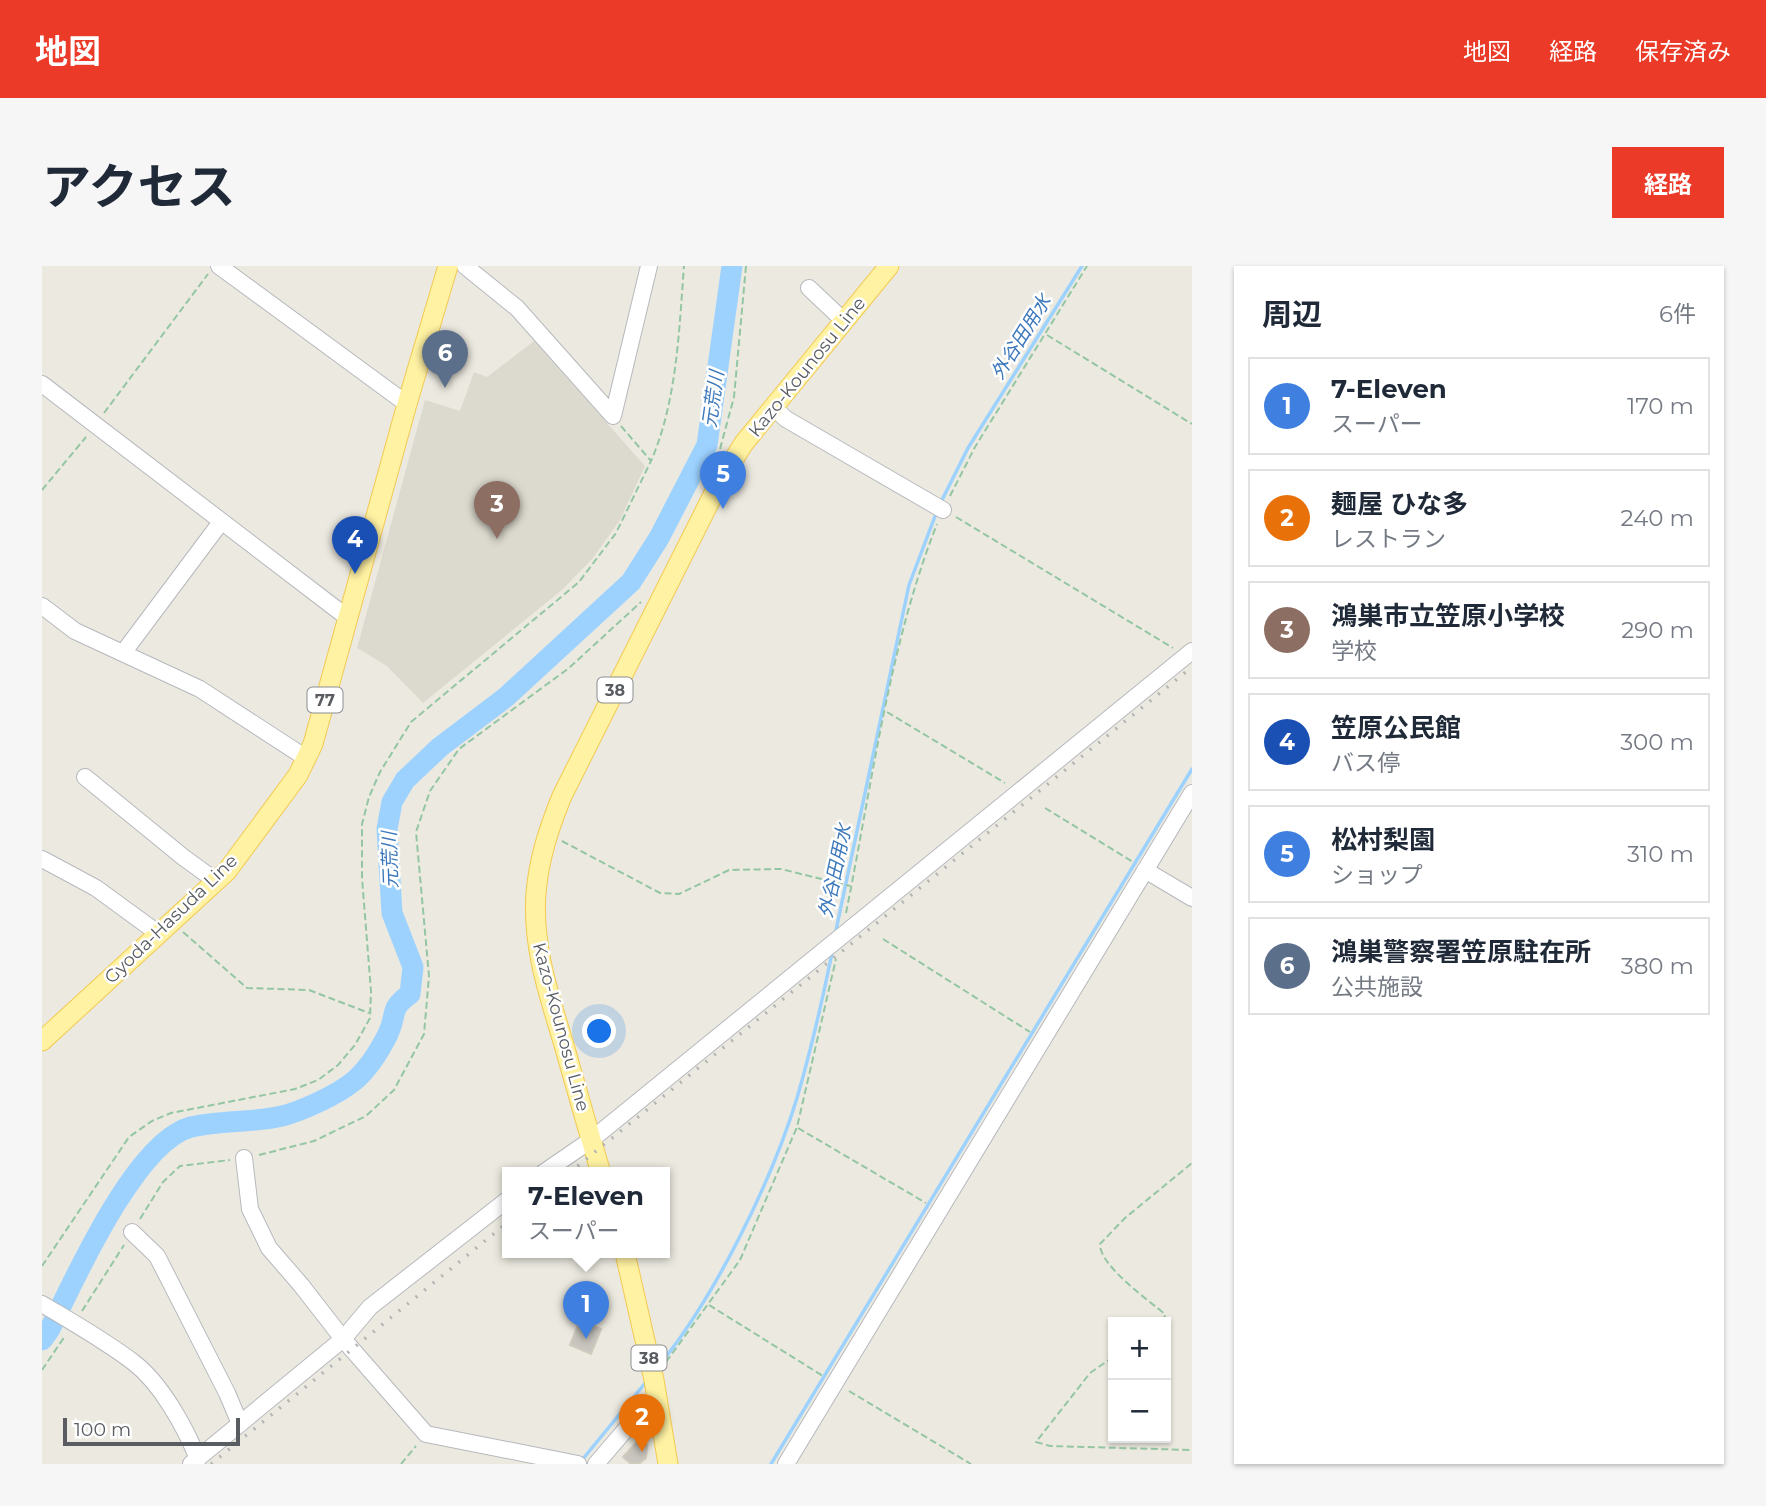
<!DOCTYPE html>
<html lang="ja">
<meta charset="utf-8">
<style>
:root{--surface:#fff;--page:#f6f6f7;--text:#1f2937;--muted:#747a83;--line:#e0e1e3;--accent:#eb3a27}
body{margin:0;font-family:Montserrat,"Noto Sans JP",sans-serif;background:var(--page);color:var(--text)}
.controls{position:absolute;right:21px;bottom:21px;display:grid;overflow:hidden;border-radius:0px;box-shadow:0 2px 5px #0004}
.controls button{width:63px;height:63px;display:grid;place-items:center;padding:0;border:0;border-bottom:2px solid var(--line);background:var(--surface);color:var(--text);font:35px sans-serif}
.scale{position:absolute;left:21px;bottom:18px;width:177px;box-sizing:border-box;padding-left:7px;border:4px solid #595c61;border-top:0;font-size:19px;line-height:24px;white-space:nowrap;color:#595c61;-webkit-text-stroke:5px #fff;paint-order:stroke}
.you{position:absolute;left:558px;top:766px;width:24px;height:24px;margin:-18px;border:5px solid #fff;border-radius:50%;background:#1a73e8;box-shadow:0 0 0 10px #1a73e833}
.badge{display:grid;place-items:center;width:46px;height:46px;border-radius:50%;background:var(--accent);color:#fff;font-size:23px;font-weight:700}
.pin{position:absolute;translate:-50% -58px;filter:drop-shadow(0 2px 4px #0008)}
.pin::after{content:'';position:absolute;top:37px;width:24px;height:21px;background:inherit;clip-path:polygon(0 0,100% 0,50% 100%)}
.popup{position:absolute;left:460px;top:901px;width:168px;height:91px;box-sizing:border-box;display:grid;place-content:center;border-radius:0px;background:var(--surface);filter:drop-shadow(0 2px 5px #0005);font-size:23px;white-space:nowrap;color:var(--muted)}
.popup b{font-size:26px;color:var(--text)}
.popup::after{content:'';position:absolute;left:50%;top:100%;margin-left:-14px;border:14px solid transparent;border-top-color:var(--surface)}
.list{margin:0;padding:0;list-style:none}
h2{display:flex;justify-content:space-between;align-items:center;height:91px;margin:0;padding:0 28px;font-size:30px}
h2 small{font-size:23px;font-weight:400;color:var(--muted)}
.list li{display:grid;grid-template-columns:46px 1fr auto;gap:21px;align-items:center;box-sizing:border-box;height:98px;margin:0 14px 14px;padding:0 14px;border:2px solid var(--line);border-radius:0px}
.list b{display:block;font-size:26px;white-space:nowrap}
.list p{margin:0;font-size:23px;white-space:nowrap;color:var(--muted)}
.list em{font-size:23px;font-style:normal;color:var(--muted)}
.map{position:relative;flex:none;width:1150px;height:1198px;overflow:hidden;border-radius:0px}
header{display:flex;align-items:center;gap:42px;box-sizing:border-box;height:98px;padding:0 35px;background:var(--accent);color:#fff}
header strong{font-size:33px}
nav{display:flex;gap:38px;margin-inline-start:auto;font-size:24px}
.intro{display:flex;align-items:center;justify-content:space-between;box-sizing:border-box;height:168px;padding:0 42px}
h1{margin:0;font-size:49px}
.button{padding:18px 32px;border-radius:0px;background:var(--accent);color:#fff;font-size:24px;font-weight:700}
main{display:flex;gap:42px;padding:0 42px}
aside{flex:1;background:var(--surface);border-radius:0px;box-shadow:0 2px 5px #0004}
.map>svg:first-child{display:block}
</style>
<header>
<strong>地図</strong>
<nav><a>地図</a><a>経路</a><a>保存済み</a></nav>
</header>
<div class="intro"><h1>アクセス</h1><a class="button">経路</a></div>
<main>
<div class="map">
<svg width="1150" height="1198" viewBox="0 0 1150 1198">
<rect width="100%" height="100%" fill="#eceae0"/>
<!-- education -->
<path fill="#dcd9ce" d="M492,75L603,200L578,254L551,292L521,323L381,437L345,400L315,382L383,134L418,145L432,106L445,111Z"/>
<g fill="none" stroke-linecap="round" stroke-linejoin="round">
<!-- stream -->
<path stroke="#9dd2ff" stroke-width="3.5" d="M898,238L926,182L1040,0
M793,669L867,319L895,245
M615,1102C672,1033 729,917 755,832C769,784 780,736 790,687
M540,1194L604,1116
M729,1198L1150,503"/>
<!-- river -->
<path stroke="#9dd2ff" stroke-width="21" d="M0,1074L8,1063C32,1014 94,875 149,861C179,854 211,857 240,850C260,845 295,829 312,815C325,804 338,784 346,768C356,747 346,744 368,728L371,701L350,647L345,563L350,536L363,514L398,481L464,431L589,316L617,272L665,179L690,0"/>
</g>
<!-- building -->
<path fill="#c9c6bf" stroke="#d1cbbe" stroke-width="2" d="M538,1054L559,1063L549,1088L528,1079Z
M601,1169L605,1180L604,1192L598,1197L589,1198L581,1191Z"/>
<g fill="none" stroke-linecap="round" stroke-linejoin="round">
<!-- minor casing -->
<g stroke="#b6b8bd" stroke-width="18">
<path id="minor" d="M177,0L365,138
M423,0L475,42L571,150L607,0
M767,22L802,55
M0,118L306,352
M731,141L744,153L901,244
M0,340L33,365L158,423L264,492
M81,387L179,256
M43,511L141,591L174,615
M0,593L54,622L117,668
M1103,604L1150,632
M202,892L208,943L227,982L259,1019L301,1073L384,1168L536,1198
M501,907L549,874L1150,385
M90,966L115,990L185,1127L198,1158
M0,1038C30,1056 62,1074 91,1096C119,1117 143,1161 156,1193
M149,1198L301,1073L328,1041L465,934
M554,1198L590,1156L618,1147
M744,1198L1150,527"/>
</g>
<!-- major casing -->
<g stroke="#f3c952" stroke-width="21">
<path id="major" d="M0,775L185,605L256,509L271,478L365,138L406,0
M559,907C546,864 534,821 522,779C507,729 490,680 494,627C497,592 507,562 520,530L678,215L702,177L847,0
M583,987L612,1114L626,1198"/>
</g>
<!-- path -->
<path stroke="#94c6a3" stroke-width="2" stroke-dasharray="7 3.5" stroke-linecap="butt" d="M1005,69L1150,158
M62,147L166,8
M579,160L609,195C635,135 637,65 642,0
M678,183L692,131L704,0
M0,224L44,171
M908,230L933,181L1045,0
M914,251L1131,382
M845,446L963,517
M1003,542L1091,596
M520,575L618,627L637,628L687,604L739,603L808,620
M804,647C830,519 847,379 895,258
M141,666L205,722L267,724L327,747
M841,673L988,766
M756,862L884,937
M217,889L272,875L324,850L352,824L382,768L387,710L374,566L388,525L417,483L527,402L599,336
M98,953L121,916L138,900L188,894
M0,1000L87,871L110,855L129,847L253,823L276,814L296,799L313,779L328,752L329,725L320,612V558L327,531L338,506L369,456L537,316L574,267L609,195
M667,1039L781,1110
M40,1045L82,979
M1122,1056L1123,1048C1107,1035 1057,999 1058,978L1083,952L1150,897
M1071,1091L1048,1107L994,1176L1008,1180L1150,1184
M624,1096L698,994L755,861L794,693
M0,1104L23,1070
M807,1125L929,1198
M359,1198L374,1180"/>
<!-- minor -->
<use href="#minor" stroke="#fff" stroke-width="16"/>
<!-- major -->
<use href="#major" stroke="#fff2a2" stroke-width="19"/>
<!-- rail -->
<path stroke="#b3b4b4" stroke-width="3.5" stroke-dasharray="2 9" stroke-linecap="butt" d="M527,907L1150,401
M169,1198L465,957"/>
</g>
<g text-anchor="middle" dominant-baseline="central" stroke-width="5" stroke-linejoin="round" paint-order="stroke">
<!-- shield labels -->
<g fill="#fff" stroke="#8b8d90" stroke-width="2">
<rect x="555.5" y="411.5" width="35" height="25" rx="5"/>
<rect x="265.5" y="421.5" width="35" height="25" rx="5"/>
<rect x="589.5" y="1079.5" width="35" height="25" rx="5"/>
</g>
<g font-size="16" font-weight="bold" fill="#595c61">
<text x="573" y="424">38</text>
<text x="283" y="434">77</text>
<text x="607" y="1092">38</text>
</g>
<!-- street labels -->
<g font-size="18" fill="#595c61" stroke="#fff">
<text transform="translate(765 101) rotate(-51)">Kazo-Kounosu Line</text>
<text transform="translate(129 653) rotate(-44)">Gyoda-Hasuda Line</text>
<text transform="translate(519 761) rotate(75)">Kazo-Kounosu Line</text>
</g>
<!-- water labels -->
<g font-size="19" font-style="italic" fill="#3c78bb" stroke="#fff">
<text transform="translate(979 71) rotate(-58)">外谷田用水</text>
<text transform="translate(671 133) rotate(-82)">元荒川</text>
<text transform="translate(348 594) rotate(-92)">元荒川</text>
<text transform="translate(793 605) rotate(-78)">外谷田用水</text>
</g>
</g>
</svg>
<div class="controls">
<button>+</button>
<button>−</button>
</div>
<div class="scale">100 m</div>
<div class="you"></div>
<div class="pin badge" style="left:544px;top:1073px;background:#3f7fe0">1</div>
<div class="popup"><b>7-Eleven</b>スーパー</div>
<div class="pin badge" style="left:600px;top:1186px;background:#e8710a">2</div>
<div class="pin badge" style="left:455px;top:273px;background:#8d6e63">3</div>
<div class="pin badge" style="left:313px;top:308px;background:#1a4fb4">4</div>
<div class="pin badge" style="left:681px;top:243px;background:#3f7fe0">5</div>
<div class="pin badge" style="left:403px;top:122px;background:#5c6f8a">6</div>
</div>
<aside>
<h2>周辺<small>6件</small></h2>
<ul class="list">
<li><span class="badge" style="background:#3f7fe0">1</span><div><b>7-Eleven</b><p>スーパー</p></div><em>170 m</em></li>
<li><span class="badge" style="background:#e8710a">2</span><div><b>麺屋 ひな多</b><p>レストラン</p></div><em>240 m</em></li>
<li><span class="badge" style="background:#8d6e63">3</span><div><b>鴻巣市立笠原小学校</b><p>学校</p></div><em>290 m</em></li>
<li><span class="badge" style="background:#1a4fb4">4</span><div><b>笠原公民館</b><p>バス停</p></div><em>300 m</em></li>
<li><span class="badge" style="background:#3f7fe0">5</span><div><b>松村梨園</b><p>ショップ</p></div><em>310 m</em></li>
<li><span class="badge" style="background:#5c6f8a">6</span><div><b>鴻巣警察署笠原駐在所</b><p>公共施設</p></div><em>380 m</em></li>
</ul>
</aside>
</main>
